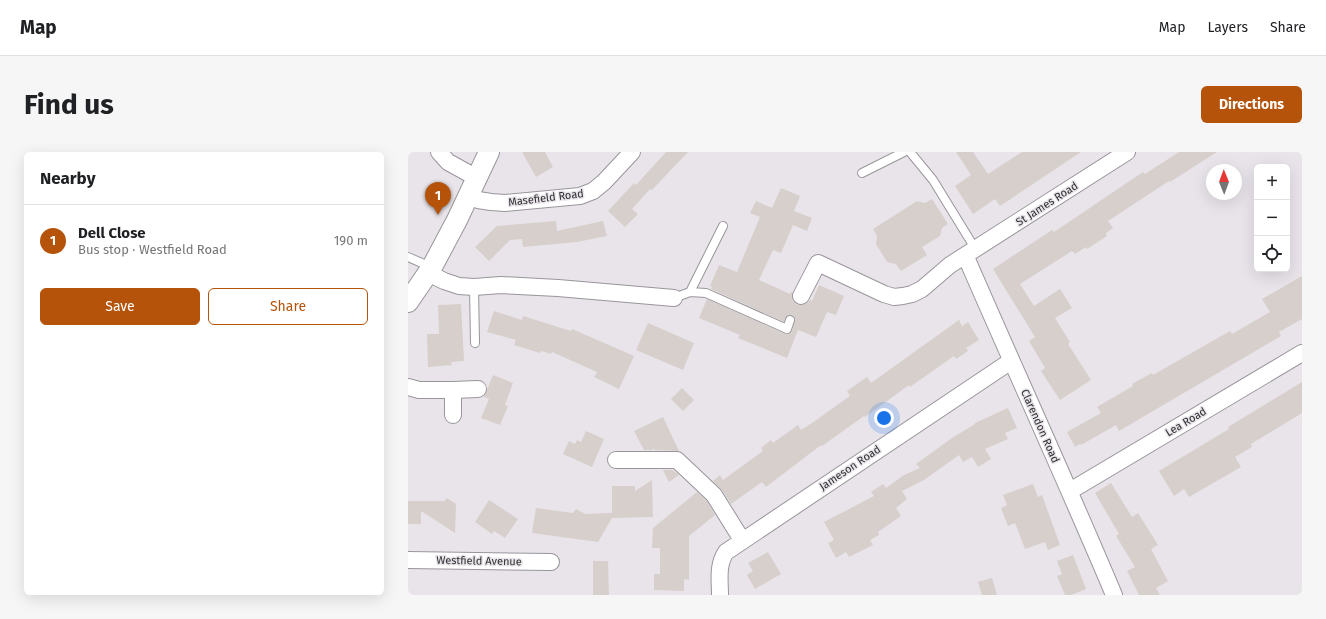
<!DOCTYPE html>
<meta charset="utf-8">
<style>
:root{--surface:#fff;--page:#f6f6f6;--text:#202124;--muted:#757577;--line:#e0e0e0;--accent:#b45309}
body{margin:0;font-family:"Fira Sans",sans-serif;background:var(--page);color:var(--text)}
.controls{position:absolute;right:12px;top:12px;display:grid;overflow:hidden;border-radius:6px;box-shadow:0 4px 16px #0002}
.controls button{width:36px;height:36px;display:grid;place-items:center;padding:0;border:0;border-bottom:1px solid var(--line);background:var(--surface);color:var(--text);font:20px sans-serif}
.compass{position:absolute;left:798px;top:12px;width:36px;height:36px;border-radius:50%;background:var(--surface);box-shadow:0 4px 16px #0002;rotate:359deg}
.you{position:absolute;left:476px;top:266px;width:14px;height:14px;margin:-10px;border:3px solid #fff;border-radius:50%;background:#1a73e8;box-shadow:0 0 0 6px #1a73e833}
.badge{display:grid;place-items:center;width:26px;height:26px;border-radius:50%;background:var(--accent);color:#fff;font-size:13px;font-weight:700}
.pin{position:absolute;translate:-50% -33px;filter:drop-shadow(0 1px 2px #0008)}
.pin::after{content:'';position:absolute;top:21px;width:14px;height:12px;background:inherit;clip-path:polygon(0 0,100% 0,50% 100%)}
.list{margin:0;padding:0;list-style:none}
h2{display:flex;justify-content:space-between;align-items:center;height:52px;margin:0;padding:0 16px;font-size:17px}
h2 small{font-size:13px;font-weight:400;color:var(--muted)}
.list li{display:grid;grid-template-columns:26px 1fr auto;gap:12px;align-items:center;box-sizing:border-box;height:72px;padding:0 16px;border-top:1px solid var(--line)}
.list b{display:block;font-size:15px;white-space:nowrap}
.list p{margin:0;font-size:13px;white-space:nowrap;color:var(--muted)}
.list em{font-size:13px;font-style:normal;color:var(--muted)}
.actions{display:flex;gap:8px;padding:12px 16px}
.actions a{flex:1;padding:9px 0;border:1px solid var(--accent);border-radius:6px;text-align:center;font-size:14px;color:var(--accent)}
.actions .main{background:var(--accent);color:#fff}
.icon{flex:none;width:22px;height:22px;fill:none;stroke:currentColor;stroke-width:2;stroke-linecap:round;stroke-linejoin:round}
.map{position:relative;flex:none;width:894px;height:443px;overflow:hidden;border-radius:6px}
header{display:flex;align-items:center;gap:24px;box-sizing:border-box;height:56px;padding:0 20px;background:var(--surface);border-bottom:1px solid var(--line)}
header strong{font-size:19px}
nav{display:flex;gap:22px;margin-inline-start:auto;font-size:14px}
.intro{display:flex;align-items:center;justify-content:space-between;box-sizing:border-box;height:96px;padding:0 24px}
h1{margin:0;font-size:28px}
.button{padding:10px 18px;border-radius:6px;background:var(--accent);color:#fff;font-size:14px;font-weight:700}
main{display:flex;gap:24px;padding:0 24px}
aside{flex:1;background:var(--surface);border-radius:6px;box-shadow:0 4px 16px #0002}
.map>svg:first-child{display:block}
</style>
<header>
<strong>Map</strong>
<nav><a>Map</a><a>Layers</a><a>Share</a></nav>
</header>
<div class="intro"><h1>Find us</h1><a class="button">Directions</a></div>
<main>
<aside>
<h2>Nearby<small></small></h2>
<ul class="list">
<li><span class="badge">1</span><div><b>Dell Close</b><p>Bus stop · Westfield Road</p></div><em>190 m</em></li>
</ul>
<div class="actions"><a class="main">Save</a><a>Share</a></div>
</aside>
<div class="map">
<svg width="894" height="443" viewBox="0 0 894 443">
<rect width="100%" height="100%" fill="#e8e4ea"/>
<!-- building -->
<path fill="#d7cfcb" d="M114,0H137L145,15L128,25Z
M258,0H280L244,38L242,37L224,57L230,62L217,75L200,59L226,31L228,33Z
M548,0H565L580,22L614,0H673L592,54L587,47L565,62L547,34L563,23Z
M771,0H809L762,30L761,29L700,69L705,76L698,81L699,84L679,97L678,95L667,102L664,99L612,132L626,154L652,137L664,156L647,166L662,190L660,192L683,228L652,248L633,219L637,216L621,189L627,185L585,117L644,78L646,80L735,20L737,22Z
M373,36L392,44L386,59L404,66L399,79L385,73L373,101L365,98L351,128L382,142L383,140H384V145L385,149L389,153H393L398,152L402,148L404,149L411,133L436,144L428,163L419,160L408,185L390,178L379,206L330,186L332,183L291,166L299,147L377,182H380L384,179L387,167L384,163L379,164L376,170L303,137L304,135L302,134L311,113L329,120L352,65L342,61L348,49L364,56Z
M524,47L540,72L534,76L532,84L514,95L519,103L493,119L488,112L479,110L468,92L469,84L465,77L509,49L517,51Z
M148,69L149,79L195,69L199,84L169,90L115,95L114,87L102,88L81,109L67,95L89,74Z
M894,124V167L871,180L873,184L711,279L708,273L673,293L672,292L667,295L659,280L693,261L689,255L725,234L724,232L744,221L745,223L822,179L824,182L862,160L854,147Z
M53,152L56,209L43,210L44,213L20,215L19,182H31L30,153Z
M86,159L114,168L115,164L163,179L164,177L226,204L211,237L186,225L189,220L144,200L143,202L133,199L132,201L106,193L108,188L79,180Z
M551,168L554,174L560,170L571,188L558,196L560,199L548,207L546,204L502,235L501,233L457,265L456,264L414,294L413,293L358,335L354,330L323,352L314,338L305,329L312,323L315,328L355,299L353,296L363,288L365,291L390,273L393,278L404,271L442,244L439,239L459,225L463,231Z
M240,171L286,191L275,218L228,198Z
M85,223L105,231L97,253L100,254L92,273L73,266L81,247L76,245Z
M894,230V261L843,292L844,295L827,305L833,315L781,345L776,337L766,344L751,319L821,277L820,275Z
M274,236L286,248L275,259L263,247Z
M600,256L609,276L597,281L600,287L577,297L583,307L570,315L564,305L555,310L551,303L516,328L494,339L499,347L488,356L493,364L470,380L471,383L462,388L465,393L441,405L438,400L428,406L420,391L426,388L416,370L466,344L463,340L475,332L478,336L496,323L512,316L508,312L544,286L567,272V271Z
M255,265L271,299L247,298L246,297L243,298H236L226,279Z
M178,279L196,287L184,315L155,302L161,289L167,292L169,288L173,290Z
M255,318H265L271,323L261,330Z
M244,328L245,365L204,366L190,390L124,381L128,356L165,361L168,357L177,362L204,361V334H227V339Z
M703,331L724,365L730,361L750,393L743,397L760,429L748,436L752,443H731L719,419L727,415L708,384L711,382L687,341Z
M625,332L630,345L634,343L652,393L640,398L637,390L617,397L607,371L600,374L593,356L599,353L595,343Z
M289,340L299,349L307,363L281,384V428L276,427V439L246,438V422H252V396H244L245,376Z
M39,346L48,352L47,381L13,359V372H0V349H37Z
M81,348L110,367L97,386L86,379L84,382L67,370Z
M360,400L373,422L347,437L339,423L345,419L340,411Z
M665,403L678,437L663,443H657L649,424L654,422L649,409Z
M185,409H200L201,443H185Z
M584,426L589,443H574L570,430Z"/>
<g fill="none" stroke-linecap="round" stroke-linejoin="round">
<!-- service casing -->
<g stroke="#99959b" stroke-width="10">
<path id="service" d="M502,0L525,28L568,98
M454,21L496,0
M0,105L23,115
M66,135L67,191
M282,140L315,74
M266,146L282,140L298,141L379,177L382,168"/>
</g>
<!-- minor casing -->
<g stroke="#99959b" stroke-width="18">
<path id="minor" d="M31,0L40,10L69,26
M61,43L70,48L83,50L97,51L172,44L185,39L196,30L224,0
M558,105C607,218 658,329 706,443
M20,121L36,129L51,134L66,135L93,133L150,136L266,146
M393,144L410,111L476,142L486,145L495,144L504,142L514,137L542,113L719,0
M0,235L11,238H45V263
M45,238L70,237
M208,308H269L306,343L334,388
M662,339L894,201
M0,408L143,410
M312,443C312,429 309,413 318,400L603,209"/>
</g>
<!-- tertiary casing -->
<g stroke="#99959b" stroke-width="22">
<path id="tertiary" d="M0,150L24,115L49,68L81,0"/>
</g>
<!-- service -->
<use href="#service" stroke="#fff" stroke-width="8"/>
<!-- minor -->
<use href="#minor" stroke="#fff" stroke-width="16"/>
<!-- tertiary -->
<use href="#tertiary" stroke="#fff" stroke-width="20"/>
</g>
<g text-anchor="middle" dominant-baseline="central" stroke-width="3" stroke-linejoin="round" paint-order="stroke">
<!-- street labels -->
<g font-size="11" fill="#2f2e30" stroke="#e8e4ea">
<text transform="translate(138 46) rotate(-7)">Masefield Road</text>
<text transform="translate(639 52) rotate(-33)">St James Road</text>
<text transform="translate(778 270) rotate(-31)">Lea Road</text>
<text transform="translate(632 274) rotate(66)">Clarendon Road</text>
<text transform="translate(442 316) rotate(-34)">Jameson Road</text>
<text transform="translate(71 409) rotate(1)">Westfield Avenue</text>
</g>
</g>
</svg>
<div class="controls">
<button>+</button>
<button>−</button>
<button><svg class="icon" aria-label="locate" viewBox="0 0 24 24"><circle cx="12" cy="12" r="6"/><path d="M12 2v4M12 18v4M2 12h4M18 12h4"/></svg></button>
</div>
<svg class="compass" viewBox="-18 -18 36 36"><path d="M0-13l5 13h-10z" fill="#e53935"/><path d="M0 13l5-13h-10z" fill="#757577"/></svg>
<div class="you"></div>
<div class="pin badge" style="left:30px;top:63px">1</div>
</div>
</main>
